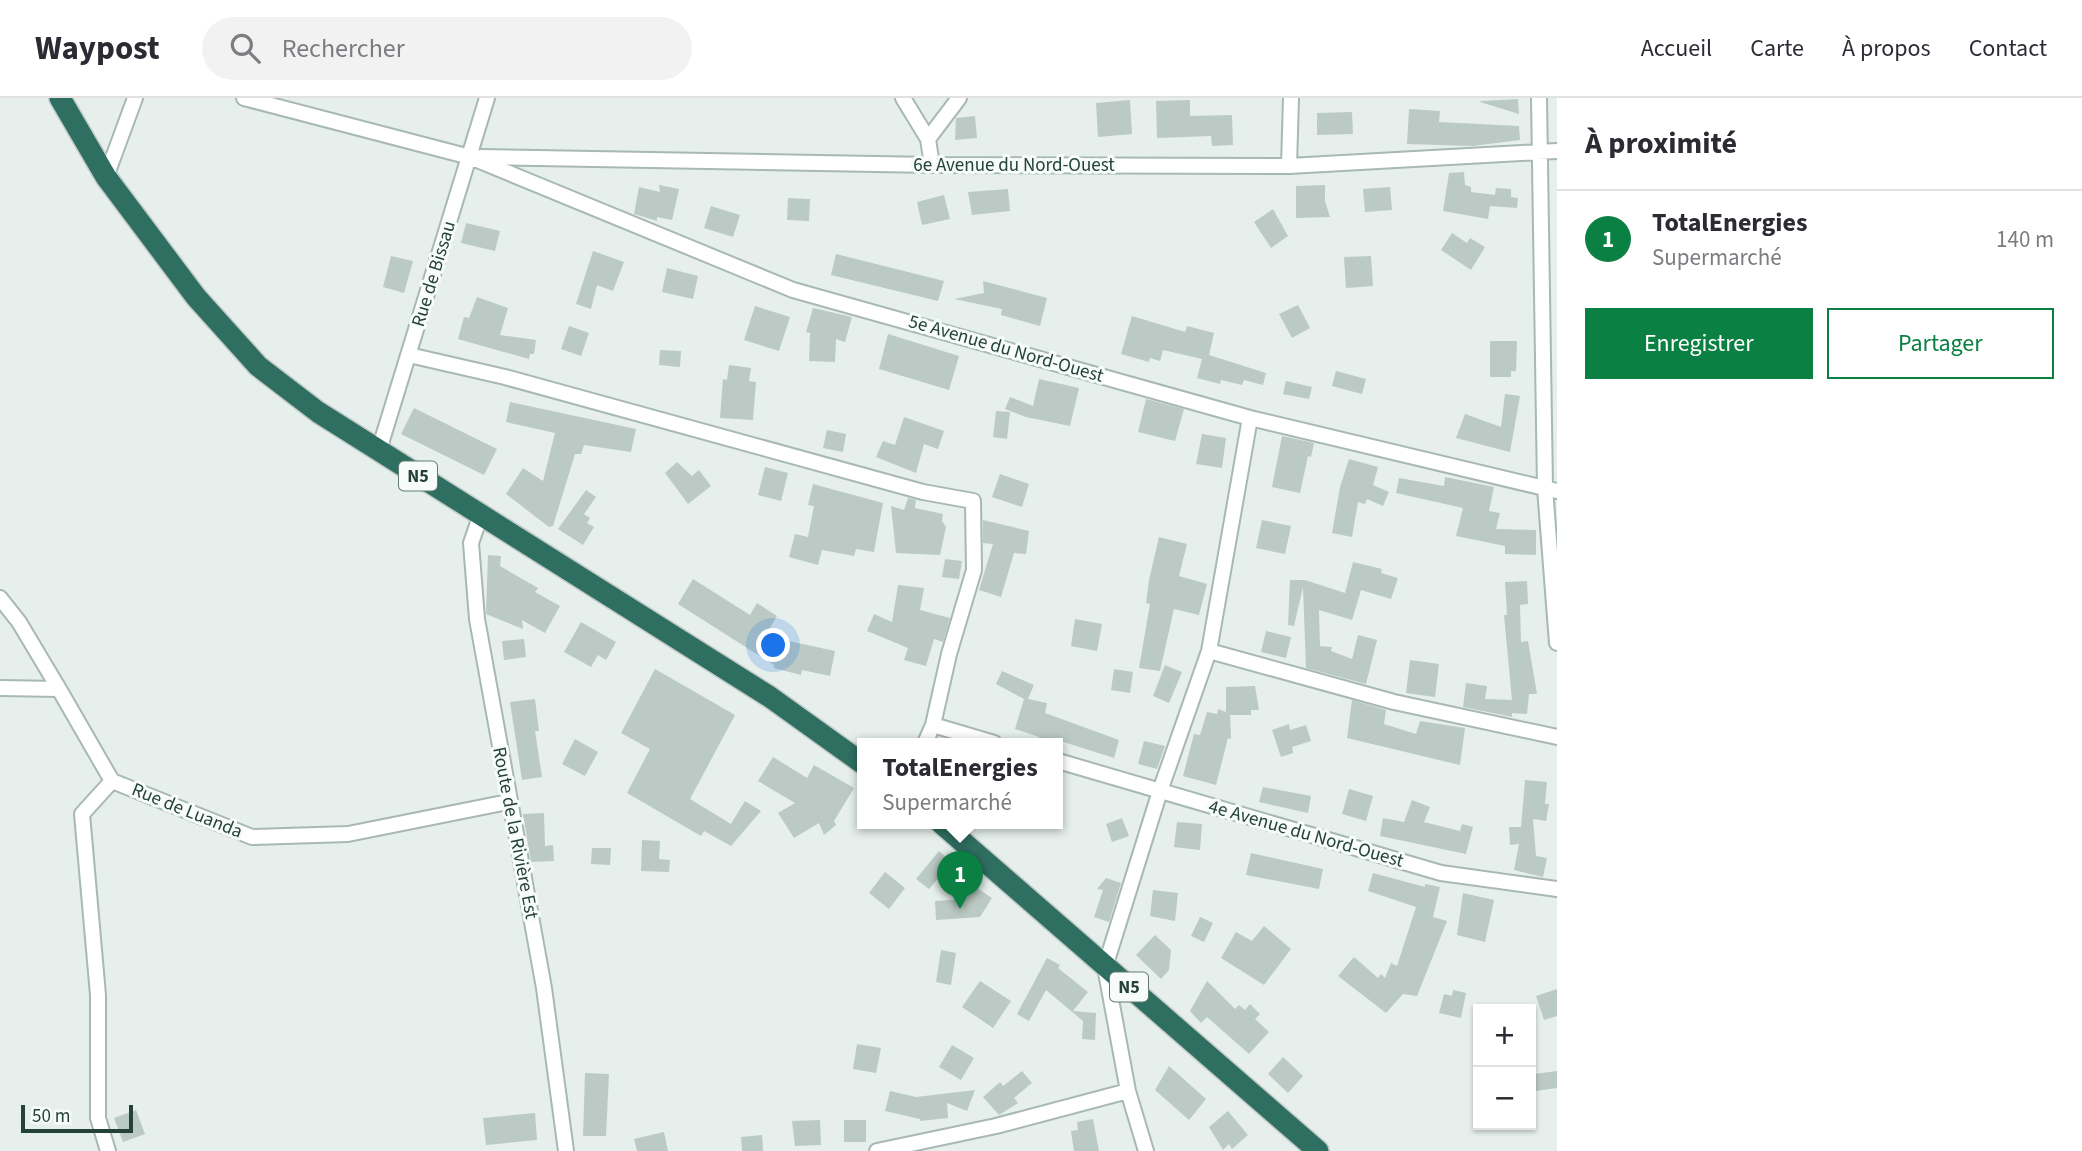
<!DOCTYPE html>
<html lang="fr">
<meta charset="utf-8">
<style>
:root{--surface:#fff;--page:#f2f2f3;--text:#2b2b33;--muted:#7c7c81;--line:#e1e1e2;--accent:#0b8043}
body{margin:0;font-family:"Source Sans 3",sans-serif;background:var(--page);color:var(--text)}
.controls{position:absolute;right:21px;bottom:21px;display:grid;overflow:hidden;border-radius:0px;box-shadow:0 2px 5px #0004}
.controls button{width:63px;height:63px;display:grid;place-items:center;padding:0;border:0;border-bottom:2px solid var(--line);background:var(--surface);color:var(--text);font:35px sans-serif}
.scale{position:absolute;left:21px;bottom:18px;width:112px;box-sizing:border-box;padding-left:7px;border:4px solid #24423a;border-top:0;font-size:19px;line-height:24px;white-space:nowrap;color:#24423a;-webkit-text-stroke:5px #f7fbf9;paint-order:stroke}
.you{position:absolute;left:774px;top:548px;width:24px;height:24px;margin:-18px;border:5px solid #fff;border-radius:50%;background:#1a73e8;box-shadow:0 0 0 10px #1a73e833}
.badge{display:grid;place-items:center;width:46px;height:46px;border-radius:50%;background:var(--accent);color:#fff;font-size:23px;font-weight:700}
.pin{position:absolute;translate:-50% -58px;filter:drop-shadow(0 2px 4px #0008)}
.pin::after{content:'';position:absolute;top:37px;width:24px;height:21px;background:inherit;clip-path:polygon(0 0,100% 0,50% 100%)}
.popup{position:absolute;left:857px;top:640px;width:206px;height:91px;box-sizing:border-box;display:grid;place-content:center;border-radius:0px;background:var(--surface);filter:drop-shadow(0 2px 5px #0005);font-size:23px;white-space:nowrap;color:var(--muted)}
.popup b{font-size:26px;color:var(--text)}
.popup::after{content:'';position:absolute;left:50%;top:100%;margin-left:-14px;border:14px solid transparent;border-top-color:var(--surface)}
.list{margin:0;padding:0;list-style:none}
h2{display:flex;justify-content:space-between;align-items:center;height:91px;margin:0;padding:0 28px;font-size:30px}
h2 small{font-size:23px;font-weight:400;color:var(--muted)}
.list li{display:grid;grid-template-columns:46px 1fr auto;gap:21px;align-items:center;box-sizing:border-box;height:98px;padding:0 28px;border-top:2px solid var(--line)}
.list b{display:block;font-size:26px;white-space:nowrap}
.list p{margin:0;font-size:23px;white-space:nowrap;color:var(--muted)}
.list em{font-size:23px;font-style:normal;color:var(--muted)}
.actions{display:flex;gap:14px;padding:21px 28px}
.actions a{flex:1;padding:16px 0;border:2px solid var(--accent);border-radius:0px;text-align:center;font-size:24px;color:var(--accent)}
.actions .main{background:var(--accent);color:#fff}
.icon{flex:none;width:38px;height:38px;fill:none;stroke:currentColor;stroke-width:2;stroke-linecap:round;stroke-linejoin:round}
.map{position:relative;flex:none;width:1557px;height:1053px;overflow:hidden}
header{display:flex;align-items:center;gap:42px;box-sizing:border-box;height:98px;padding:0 35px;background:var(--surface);border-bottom:2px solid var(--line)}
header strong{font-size:33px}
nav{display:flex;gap:38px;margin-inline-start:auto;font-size:24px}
.search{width:490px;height:63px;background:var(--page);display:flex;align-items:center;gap:18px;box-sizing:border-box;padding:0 24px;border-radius:38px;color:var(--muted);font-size:26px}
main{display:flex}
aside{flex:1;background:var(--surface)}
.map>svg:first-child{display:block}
</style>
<header>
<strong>Waypost</strong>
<div class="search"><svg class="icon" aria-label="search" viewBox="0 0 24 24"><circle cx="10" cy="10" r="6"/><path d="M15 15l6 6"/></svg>Rechercher</div>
<nav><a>Accueil</a><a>Carte</a><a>À propos</a><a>Contact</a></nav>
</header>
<main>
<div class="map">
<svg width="1557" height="1053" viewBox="0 0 1557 1053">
<rect width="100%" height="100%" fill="#e6efeb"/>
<!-- building -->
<path fill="#bbcac4" d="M1518,1L1519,16L1480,4L1481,3Z
M1130,2L1132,36L1098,39L1096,5Z
M1190,2V18L1232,17L1233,47L1212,48L1211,38L1157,40L1156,3Z
M1409,11L1440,13L1439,24L1519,28L1520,42L1473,48L1407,46Z
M1352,14L1353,36L1317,37V15Z
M975,18L977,40L955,42L956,20Z
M1464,74L1465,87L1471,89V94L1495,97L1496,90L1511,91V99L1518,100L1517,110L1490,108L1488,121L1443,113L1449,75Z
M659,87L679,91L672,122L657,119V123L634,116L639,89L660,94Z
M1325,87V103L1330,119L1296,120V88Z
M1390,89L1392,112L1365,114L1363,91Z
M1008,91L1010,113L972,117L968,94Z
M944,97L950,121L922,127L917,104Z
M788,100L810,101L809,123L787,122Z
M711,108L740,117L733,139L704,130Z
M1273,111L1288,138L1271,150L1254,124Z
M466,125L500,133L495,153L461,145Z
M1452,135L1467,145L1470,140L1485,149L1471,172L1441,152Z
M593,153L624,164L613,193L597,187L591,211L576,206Z
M836,156L944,183L938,203L831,177Z
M391,158L413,163L404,195L383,189Z
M1371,158L1373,188L1346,190L1344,159Z
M667,170L698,178L693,201L662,194Z
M983,183L1047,200L1040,228L1001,217L1002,211L954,201L984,195Z
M477,199L508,210L500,237L536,242L534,256H530L529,261L458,241L464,219L469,220Z
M1298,207L1310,230L1292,240L1279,216Z
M755,208L790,219L779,253L744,242Z
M813,210L852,219L845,244L836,241L835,264L809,263L810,235L806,234Z
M1132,218L1185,234L1187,228L1214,235L1209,257L1266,275L1263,287L1244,282L1242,287L1221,282L1220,286L1197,280L1202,261L1163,252L1160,263L1150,260L1149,264L1121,256Z
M569,228L589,235L581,258L561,251Z
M888,236L959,258L949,292L879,271Z
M1490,243H1517L1516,273H1511V279H1490Z
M660,252L681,253L680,269L659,267Z
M729,267L751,270L749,283L756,284L753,322L720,320L723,281L727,282Z
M1336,273L1366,281L1362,296L1332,288Z
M1039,281L1079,290L1070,328L1026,319L1005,311L1010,299L1033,308Z
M1286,283L1312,289L1309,301L1283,296Z
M1505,296L1520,298L1510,354L1456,340L1465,316L1501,329Z
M1146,301L1184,311L1175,343L1138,334Z
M510,304L636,331L631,354L584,347L581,356H575L553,428L549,429L506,396L523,370L543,383L555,335L506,324Z
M414,310L497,351L484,377L401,336Z
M996,313L1010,314L1007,341L993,339Z
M904,319L944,333L938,351L924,346L916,375L876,359L883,343L895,347Z
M827,332L846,336L843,354L823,350Z
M1202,336L1226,340L1222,370L1196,366Z
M1282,338L1314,345L1311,359L1308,358L1300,395L1272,389Z
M1349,361L1378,369L1373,387L1389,394L1383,408L1367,401L1365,406L1358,404L1352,439L1332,435L1340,389Z
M677,364L692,378L699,372L711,388L688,406L665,375Z
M765,369L788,375L781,403L758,397Z
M1000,376L1029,386L1022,409L992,399Z
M1445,379L1494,389L1489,413L1500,415L1496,431L1536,432V457L1505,456V448L1456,438L1463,410L1396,395L1399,380L1444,388Z
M813,386L883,405L874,454L856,451L854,458L822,452L818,467L789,459L795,436L808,439L814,408L808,407Z
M586,392L596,399L584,416L590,420L587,425L594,429L583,447L558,431Z
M908,400L916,402L915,410L943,416L942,423L946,429L940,457L896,455L891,408L904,412Z
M983,422L1029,433L1026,456L1014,455L1001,499L979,492L993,446L983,445Z
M1262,422L1291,428L1285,456L1256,450Z
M1159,439L1187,446L1179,478L1207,486L1199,517L1174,511L1160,573L1139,570L1150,506L1146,505L1149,482Z
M488,457L501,458L500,468L538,490L535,494L560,508L545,535L522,522L523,531L486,516Z
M945,461L962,463L959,481L942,479Z
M1353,464L1382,471L1381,475L1398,480L1391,501L1361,492L1352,522L1319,512L1320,548L1332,549L1331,553L1352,561L1358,537L1377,542L1366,586L1306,570L1303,489L1294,528L1288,527L1290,482H1305L1345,495Z
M693,481L750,517L757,505L777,518L770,530L774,532L770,539L835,553L830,578L802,572L801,577L774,570V567L678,506Z
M1527,483L1528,506L1520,507L1521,544L1528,543L1537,596H1529L1527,616L1512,615V619L1463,609L1466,585L1487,588L1485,601L1512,602L1504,517H1507L1505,484Z
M898,487L924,490L920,512L950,520L943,544L934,541L926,568L904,562L908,550L867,533L874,516L892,524Z
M1075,521L1102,526L1097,553L1071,548Z
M581,524L616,544L606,562L598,557L591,569L564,554Z
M1266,533L1291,539L1286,560L1261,554Z
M524,541L526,559L504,562L502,543Z
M1410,562L1439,566L1435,599L1406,595Z
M1165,567L1182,574L1169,605L1153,598Z
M655,571L735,617L690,701L731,726L745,703L761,713L731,748L704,733L701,738L627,695L650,651L621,635Z
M1114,571L1133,574L1130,595L1111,592Z
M1002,573L1034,587L1028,601L1047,605L1045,615L1119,642L1114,660L1054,641L1053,645H1036L1039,639L1015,631L1024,601L996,586Z
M1255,588L1259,612H1251V617H1230L1231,641L1228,640L1216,687L1183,678L1194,636L1200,637L1207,614L1217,616L1218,611L1226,614V589Z
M535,601L539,633H535L542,679L522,682L510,604Z
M1352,602L1386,612L1384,626L1416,636L1420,623L1465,630L1460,667L1347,640Z
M1289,626L1290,632L1306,627L1311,643L1292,649L1293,655L1281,659L1272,632Z
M575,641L598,654L585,678L562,666Z
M1144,643L1165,648L1157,671L1138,666Z
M773,659L807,680L814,667L854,690L834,723L836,727L824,737L819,725L794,740L778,715L795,705L758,683Z
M1525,682L1547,684L1545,706H1549L1546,723L1533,721L1536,758L1547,760L1543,779L1514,772L1519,746L1510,747L1509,729H1521Z
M1263,689L1311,698L1308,715L1259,704Z
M1349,691L1373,698L1366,723L1342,716Z
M1412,702L1430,709L1424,724L1460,733L1462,726L1473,729L1466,756L1380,738L1383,720L1404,724Z
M544,715L545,748L553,747L554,763L531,764L523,716Z
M1122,720L1129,738L1112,744L1106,726Z
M1177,724L1202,726L1200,752L1174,749Z
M642,742L660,743L659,761L670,762L669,774L641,773Z
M592,750H611L610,767L591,766Z
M939,753L952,764L929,791L916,781Z
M1251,755L1323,771L1319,791L1246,777Z
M885,774L905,790L889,811L869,795Z
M1373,775L1425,789V786L1440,789L1433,819L1447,823L1417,898L1403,896L1386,915L1338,878L1354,859L1378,880L1381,876L1385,880L1391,865L1397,868L1416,809L1368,793Z
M1106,780L1121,785L1109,824L1094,819L1103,792L1097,791Z
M974,788L992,800L980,819L936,822L935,803L966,801Z
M1153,792L1178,795L1175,823L1150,818Z
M1463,795L1494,802L1485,844L1457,837Z
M1200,819L1213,825L1204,844L1191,838Z
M1264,828L1291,851L1264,887L1221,860L1236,834L1252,843Z
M1155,837L1171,852L1169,872L1161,881L1136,857Z
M941,852L956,855L951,887L936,884Z
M1047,860L1060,867L1058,870L1088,894L1073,913L1096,915L1095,942L1082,941L1083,923L1046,892L1029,923L1017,916Z
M980,883L1011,903L993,930L962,909Z
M1207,883L1235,911L1239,907L1245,912L1250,906L1260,916L1255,921L1269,934L1249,956L1207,919L1201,925L1190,913Z
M1557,891V918L1544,922L1536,898Z
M1453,892L1466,895L1461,920L1439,915L1444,896L1452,898Z
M857,946L881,950L876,975L853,971Z
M952,947L974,960L961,982L939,969Z
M1283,959L1303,978L1288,995L1268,976Z
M1169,968L1206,1001L1189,1022L1155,992Z
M1022,973L1032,985L1014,1000L1018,1005L999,1017L983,999L1000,984L1003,988Z
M1557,973V990L1536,993L1534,976Z
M585,975L609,976L606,1038H583Z
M975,992L967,1013L947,1005L948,1020L920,1023V1021L885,1013L890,993L916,999Z
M136,1012L145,1036L123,1044L114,1020Z
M1228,1013L1248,1037L1232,1051L1229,1046L1223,1052L1209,1029Z
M535,1015L537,1042L486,1047L483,1020Z
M1093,1021L1099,1053H1074L1071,1033L1078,1032L1077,1024Z
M820,1022L821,1047L795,1048L792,1023Z
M844,1022H866V1044H844Z
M664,1034L668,1053H637L634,1041Z
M762,1037L763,1053H742L741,1039Z"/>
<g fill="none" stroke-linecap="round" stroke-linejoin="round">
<!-- minor casing -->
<g stroke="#a8b8b2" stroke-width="18">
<path id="minor" d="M244,0L470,59L793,192L1250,320L1557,393
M903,0L928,41
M1539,0L1545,390L1557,545
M481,59L932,67L1289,68L1557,53
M932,67L928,41L959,0
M1289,68L1291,0
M106,79L135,0
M409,257L505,279L923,394L973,403L974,472L949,556L933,627L925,645
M379,352L487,0
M480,419L471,445L477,521L544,890L566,1053
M0,500L19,524L59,591
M1209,553L1394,604L1557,639
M0,590L59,591L112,683L252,739L348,736L508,704
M933,627L994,645
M1058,663L1441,775L1557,791
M108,1053L98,1020V897L82,716L112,683
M877,1053L996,1028L1128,993
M1146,1053L1128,993L1105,869L1160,693L1209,553L1250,320"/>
</g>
<!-- highway casing -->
<g stroke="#c2cac8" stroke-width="24">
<path id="highway" d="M60,0L106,79L196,199L258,268L318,314L770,599L862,665
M941,725L1318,1053"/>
</g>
<!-- minor -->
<use href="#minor" stroke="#fff" stroke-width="14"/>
<!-- highway -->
<use href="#highway" stroke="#2f6f62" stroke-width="21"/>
</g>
<g text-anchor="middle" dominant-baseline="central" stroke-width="6" stroke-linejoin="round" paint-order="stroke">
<!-- shield labels -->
<g fill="#f7fbf9" stroke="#637a73" stroke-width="2">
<rect x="399" y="363.5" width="38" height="29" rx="5"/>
<rect x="1110" y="874.5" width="38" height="29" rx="5"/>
</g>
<g font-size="18" font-weight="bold" fill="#24423a">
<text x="418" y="378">N5</text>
<text x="1129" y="889">N5</text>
</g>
<!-- street labels -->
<g font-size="19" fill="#24423a" stroke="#f7fbf9">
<text x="1014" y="67">6e Avenue du Nord-Ouest</text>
<text transform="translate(434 176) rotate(-73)">Rue de Bissau</text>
<text transform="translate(1006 251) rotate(16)">5e Avenue du Nord-Ouest</text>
<text transform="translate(187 713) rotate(22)">Rue de Luanda</text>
<text transform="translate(515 735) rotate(79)">Route de la Rivière Est</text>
<text transform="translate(1306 736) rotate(16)">4e Avenue du Nord-Ouest</text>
</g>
</g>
</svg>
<div class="controls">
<button>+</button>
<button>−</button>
</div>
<div class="scale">50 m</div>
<div class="you"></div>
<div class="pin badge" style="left:960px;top:811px">1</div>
<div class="popup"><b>TotalEnergies</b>Supermarché</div>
</div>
<aside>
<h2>À proximité<small></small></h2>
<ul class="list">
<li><span class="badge">1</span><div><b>TotalEnergies</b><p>Supermarché</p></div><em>140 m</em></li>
</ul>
<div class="actions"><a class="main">Enregistrer</a><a>Partager</a></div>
</aside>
</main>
